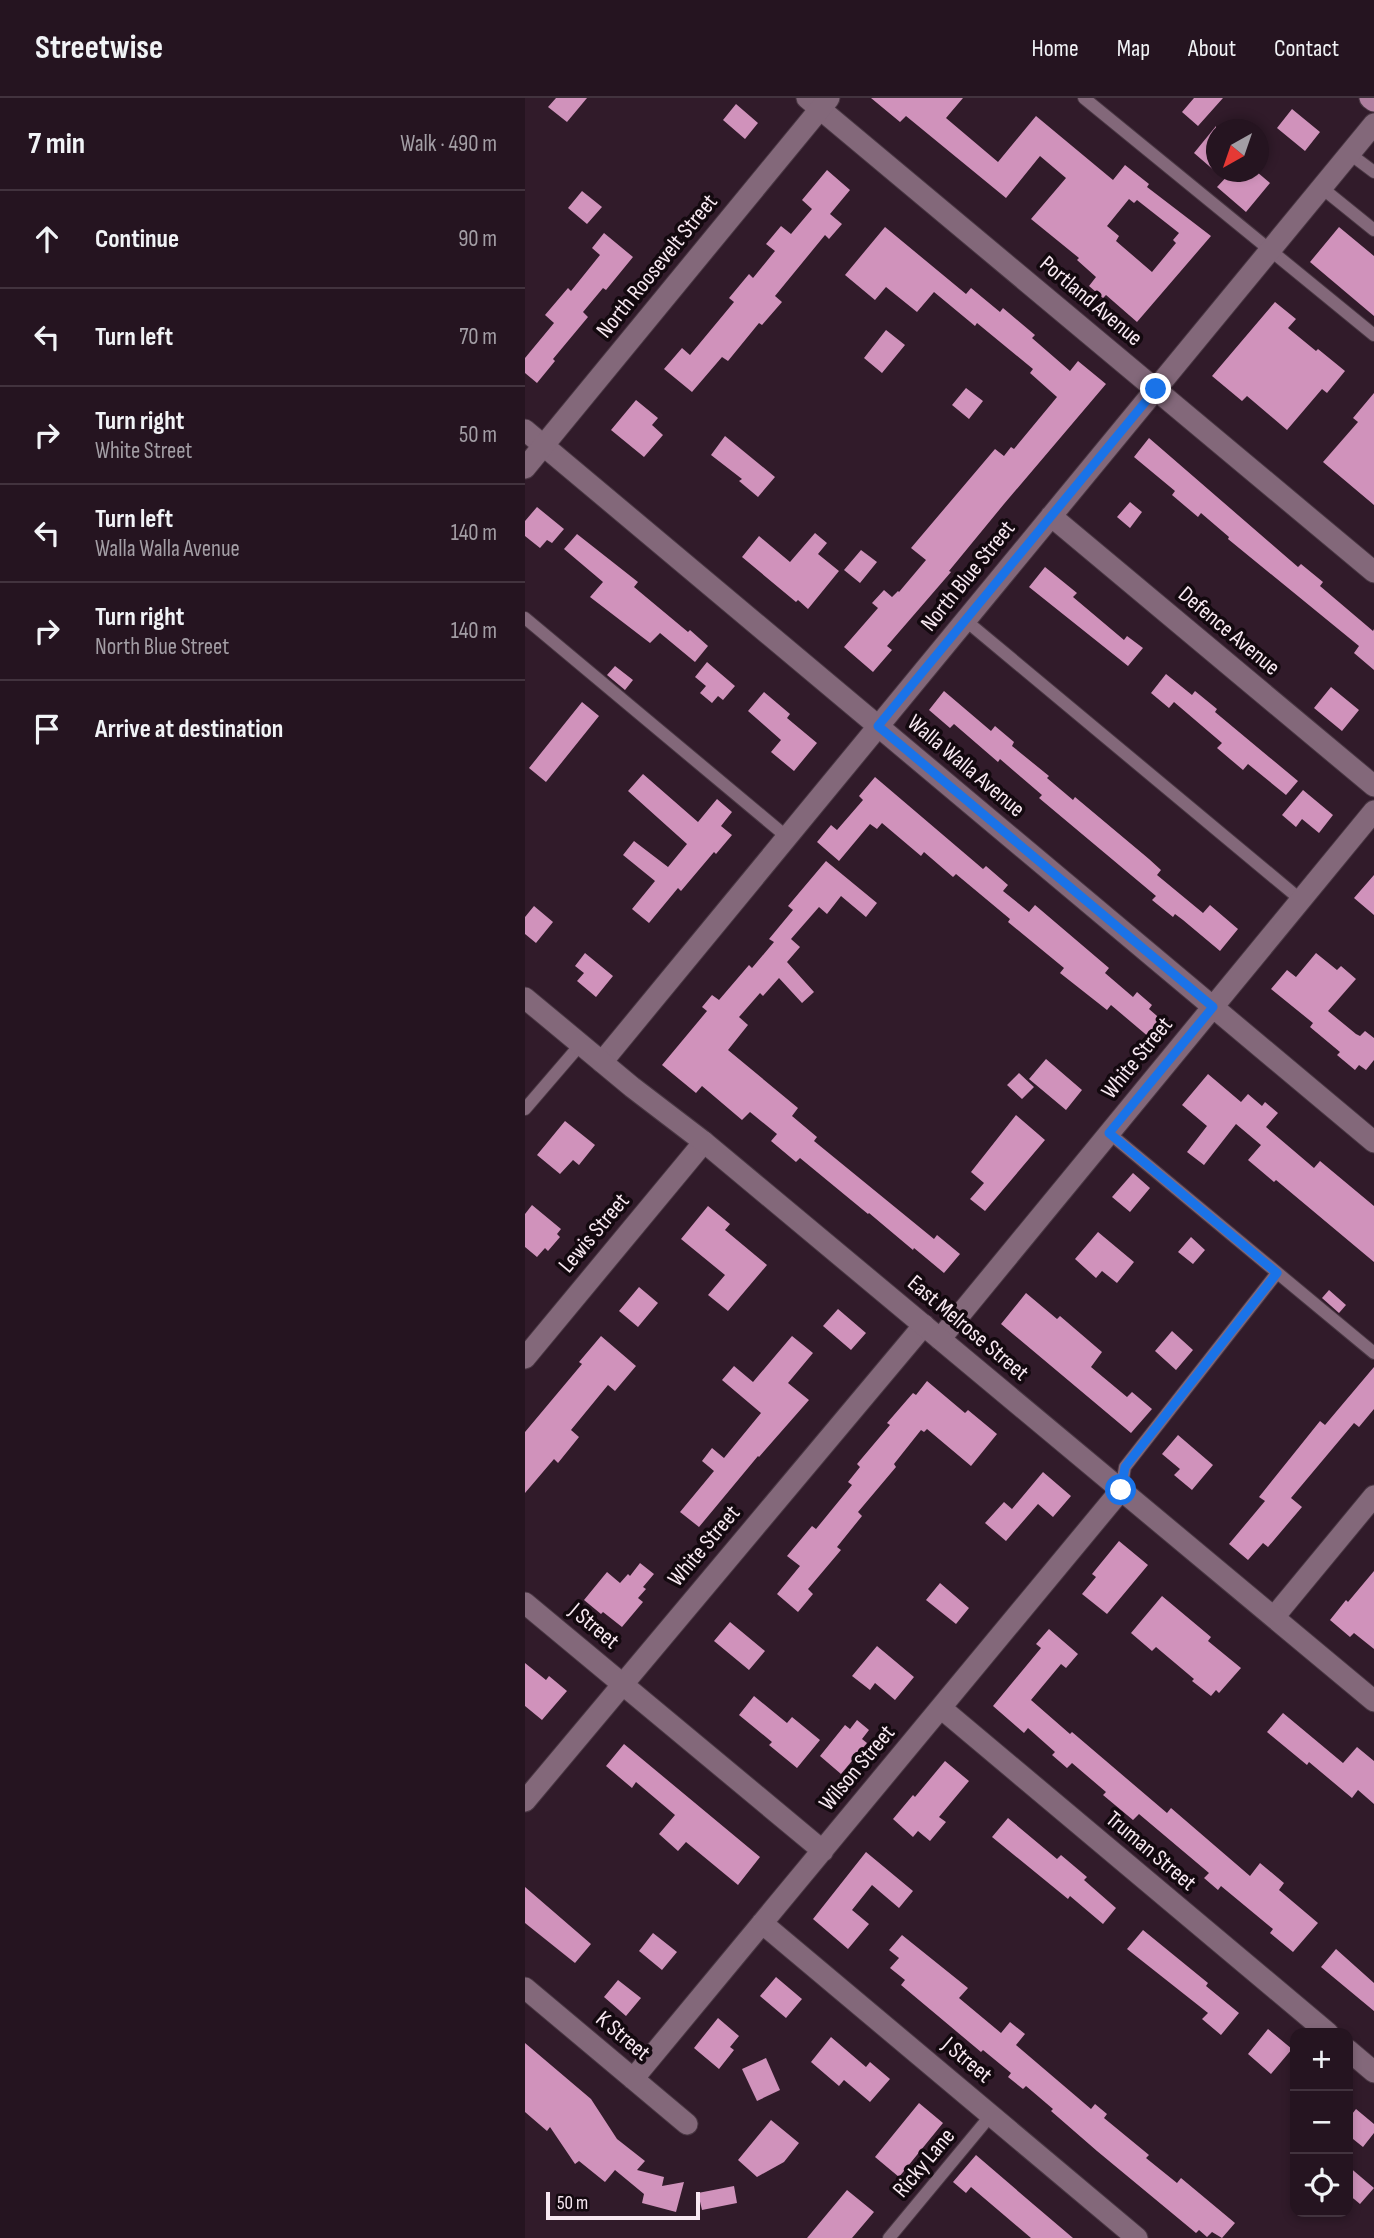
<!DOCTYPE html>
<meta charset="utf-8">
<style>
:root{--surface:#251420;--page:#31212d;--text:#f1f3f6;--muted:#a39ea5;--line:#42333e}
body{margin:0;font-family:"Sofia Sans Condensed",sans-serif;background:var(--page);color:var(--text)}
.controls{position:absolute;right:21px;bottom:21px;display:grid;overflow:hidden;border-radius:14px;box-shadow:0 4px 10px #0003}
.controls button{width:63px;height:63px;display:grid;place-items:center;padding:0;border:0;border-bottom:2px solid var(--line);background:var(--surface);color:var(--text);font:35px sans-serif}
.compass{position:absolute;left:681px;top:21px;width:63px;height:63px;border-radius:50%;background:var(--surface);box-shadow:0 4px 10px #0003;rotate:220deg}
.scale{position:absolute;left:21px;bottom:18px;width:154px;box-sizing:border-box;padding-left:7px;border:4px solid #f8e9f2;border-top:0;font-size:19px;line-height:24px;white-space:nowrap;color:#f8e9f2;-webkit-text-stroke:5px #13090f;paint-order:stroke}
.stop{position:absolute;width:21px;height:21px;margin:-16px;border:5px solid #1a73e8;border-radius:50%;background:#fff}
.stop.end{background:#1a73e8;border-color:#fff;box-shadow:0 2px 7px #0008}
.list{margin:0;padding:0;list-style:none}
h2{display:flex;justify-content:space-between;align-items:center;height:91px;margin:0;padding:0 28px;font-size:30px}
h2 small{font-size:23px;font-weight:400;color:var(--muted)}
.list li{display:grid;grid-template-columns:46px 1fr auto;gap:21px;align-items:center;box-sizing:border-box;height:98px;padding:0 28px;border-top:2px solid var(--line)}
.list b{display:block;font-size:26px;white-space:nowrap}
.list p{margin:0;font-size:23px;white-space:nowrap;color:var(--muted)}
.list em{font-size:23px;font-style:normal;color:var(--muted)}
.icon{flex:none;width:38px;height:38px;fill:none;stroke:currentColor;stroke-width:2;stroke-linecap:round;stroke-linejoin:round}
.map{position:relative;flex:none;width:849px;height:2140px;overflow:hidden}
header{display:flex;align-items:center;gap:42px;box-sizing:border-box;height:98px;padding:0 35px;background:var(--surface);border-bottom:2px solid var(--line)}
header strong{font-size:33px}
nav{display:flex;gap:38px;margin-inline-start:auto;font-size:24px}
main{display:flex}
aside{flex:1;background:var(--surface)}
.map>svg:first-child{display:block}
</style>
<header>
<strong>Streetwise</strong>
<nav><a>Home</a><a>Map</a><a>About</a><a>Contact</a></nav>
</header>
<main>
<aside>
<h2>7 min<small>Walk · 490 m</small></h2>
<ul class="list">
<li><svg class="icon" aria-label="ahead" viewBox="0 0 24 24"><path d="M12 20V5M6 11l6-6 6 6"/></svg><div><b>Continue</b></div><em>90 m</em></li>
<li><svg class="icon" aria-label="left" viewBox="0 0 24 24"><path d="M17 20v-9H6M10 6l-5 5 5 5"/></svg><div><b>Turn left</b></div><em>70 m</em></li>
<li><svg class="icon" aria-label="right" viewBox="0 0 24 24"><path d="M7 20v-9h11M14 6l5 5-5 5"/></svg><div><b>Turn right</b><p>White Street</p></div><em>50 m</em></li>
<li><svg class="icon" aria-label="left" viewBox="0 0 24 24"><path d="M17 20v-9H6M10 6l-5 5 5 5"/></svg><div><b>Turn left</b><p>Walla Walla Avenue</p></div><em>140 m</em></li>
<li><svg class="icon" aria-label="right" viewBox="0 0 24 24"><path d="M7 20v-9h11M14 6l5 5-5 5"/></svg><div><b>Turn right</b><p>North Blue Street</p></div><em>140 m</em></li>
<li><svg class="icon" aria-label="arrive" viewBox="0 0 24 24"><path d="M6 21V4h12l-3 4 3 4H6"/></svg><div><b>Arrive at destination</b></div></li>
</ul>
</aside>
<div class="map">
<svg width="849" height="2140" viewBox="0 0 849 2140">
<rect width="100%" height="100%" fill="#311b2a"/>
<!-- building -->
<path fill="#d092bb" fill-rule="evenodd" d="M31,0H62L42,24L23,9Z
M346,0H438L421,20L473,64L511,18L588,82L600,67L624,86L622,89L686,138L612,224L581,197L578,200L564,188L571,179L552,162L554,160L506,121L541,80L515,58L481,100L381,18L375,24ZM604,101L609,105L612,102L654,135L648,142L651,145L627,174L591,143L594,138L582,128Z
M669,0H698L673,28L657,14Z
M211,6L233,25L220,41L198,22Z
M767,11L795,34L780,53L752,30Z
M691,28V74L669,55Z
M302,72L325,92L305,116L317,126L304,141L300,137L250,198L257,204L237,227L234,225L203,263L197,259L167,294L139,271L157,250L165,257L209,204L204,200L224,176L228,180L250,153L241,146L256,128L266,136L287,111L277,102Z
M706,74H732L745,85L721,114L692,89Z
M57,93L77,109L62,126L43,110Z
M360,129L441,196L446,190L475,214L478,210L510,237L507,240L545,273L553,263L581,286L479,406L424,473L426,474L362,548L367,552L348,574L319,549L353,510L347,505L359,492L367,499L373,493L374,494L401,462L386,450L470,351L479,358L486,349L489,351L532,299L505,275L508,271L452,225L450,228L409,194L392,214L361,189L350,202L320,177Z
M814,129L849,158V218L785,164Z
M79,135L108,159L81,192L78,190L58,214L63,219L28,261L30,263L12,285L0,275V260L29,225L20,217L43,190L46,193L75,157L67,150Z
M750,204L771,221L763,230L791,253L793,251L820,273L802,295L797,291L762,332L722,298L717,303L687,278Z
M361,232L380,247L357,275L339,260Z
M441,290L458,303L444,321L427,307Z
M849,295V407L798,364L833,324L828,320Z
M111,302L133,320L127,327L138,337L119,359L86,332Z
M200,338L250,379L233,399L214,383L217,381L186,357Z
M624,340L773,469L776,466L798,484L795,488L848,533L849,531V572L829,555L834,548L703,441L704,439L676,415L673,419L647,397L650,393L609,359Z
M605,404L617,414L605,430L592,419Z
M12,409L39,431L27,445L22,442L15,450L0,438V423Z
M290,435L302,445L293,456L314,473L283,511L273,502L271,504L217,459L234,438L265,464Z
M52,436L113,484L109,489L163,534L165,532L183,548L170,564L135,535L125,545L65,499L78,484L39,451Z
M336,452L352,464L335,485L319,472Z
M520,469L552,495L548,499L599,542L602,538L618,550L603,568L504,489Z
M182,564L210,588L198,602L193,598L187,605L175,595L181,588L170,579Z
M90,568L108,582L100,592L82,577Z
M641,576L667,597L670,593L692,611L690,614L773,683L761,697L723,666L718,672L692,650L697,645L649,604L644,610L626,595Z
M806,589L834,612L817,633L789,610Z
M419,593L466,633L470,628L489,644L487,648L524,678L522,680L548,702L550,699L624,761L636,772L632,777L678,815L685,807L713,831L695,853L658,822L650,816L648,819L627,802L631,798L514,700L517,697L475,661L473,664L429,626L425,630L404,612Z
M239,594L265,616L262,620L292,645L269,673L246,654L256,642L223,613Z
M57,604L74,618L21,684L4,670Z
M118,676L173,724L192,701L207,714L196,728L207,737L191,756L189,754L156,793L153,790L124,825L107,811L130,783L98,757L109,743L143,769L162,746L103,693Z
M350,679L458,771L461,768L483,787L478,793L504,814L510,807L584,870L580,875L608,899L612,894L627,907L624,911L639,924L625,940L586,907L582,912L535,875L539,870L483,824L485,821L431,776L428,779L399,754L396,758L357,725L352,731L345,726L314,763L292,744L306,727L312,732L338,702L334,698Z
M778,692L808,717L794,735L777,721L771,729L757,717Z
M301,763L352,805L341,819L316,798L302,816L294,809L266,841L275,849L262,864L289,894L277,905L254,880L238,898L235,895L214,919L223,927L203,952L273,1010L267,1018L292,1039L289,1043L409,1141L412,1137L435,1156L419,1175L389,1150L388,1152L344,1115L343,1116L275,1060L271,1064L246,1043L252,1036L225,1014L217,1022L177,988L171,995L137,967L182,913L177,909L187,897L194,902L224,867L227,870L249,844L244,841L268,812L263,808Z
M849,777V817L829,800Z
M9,808L28,824L11,845L0,836V819Z
M60,855L88,878L71,899L52,883L59,875L50,868Z
M791,855L812,872L816,868L831,881L803,913L831,936L835,938L840,933L849,940V962L841,972L834,967L830,972L812,957L815,954L785,929L788,925L746,891L762,872L771,879Z
M521,961L557,992L541,1012L504,981Z
M494,975L509,989L497,1001L482,987Z
M683,976L716,1004L723,996L737,1008L740,1004L753,1015L741,1029L789,1070L795,1063L849,1108V1164L751,1082L749,1084L723,1062L736,1047L711,1026L679,1067L662,1054L682,1028L657,1007Z
M491,1017L520,1042L460,1113L445,1101L459,1085L446,1074Z
M40,1023L70,1047L54,1067L48,1062L35,1076L12,1057Z
M608,1075L625,1090L605,1114L587,1099Z
M7,1107L36,1131L32,1136L35,1139L23,1153L20,1150L12,1159L0,1149V1116Z
M183,1108L205,1126L200,1132L242,1167L203,1213L183,1197L200,1177L156,1141Z
M573,1134L609,1164L592,1185L577,1173L571,1180L550,1161Z
M666,1139L680,1152L668,1166L653,1154Z
M114,1189L133,1205L113,1229L94,1213Z
M804,1192L821,1207L814,1215L797,1200Z
M501,1195L532,1221L535,1218L577,1254L566,1269L602,1299L607,1294L627,1311L606,1335L476,1226Z
M313,1211L341,1235L326,1252L298,1228Z
M647,1233L668,1252L651,1272L630,1253Z
M76,1238L111,1268L90,1293L83,1287L46,1332L54,1339L33,1365L29,1361L0,1395V1334L57,1266L54,1264Z
M267,1238L288,1255L263,1285L284,1302L234,1359L233,1358L174,1429L155,1414L189,1373L177,1363L187,1350L199,1360L236,1315L197,1282L209,1268L228,1284Z
M849,1269V1311L834,1329L829,1325L766,1400L777,1409L743,1449L738,1445L723,1462L704,1446L740,1403L734,1399L795,1323L800,1327Z
M402,1283L440,1315L443,1312L472,1336L446,1368L402,1331L399,1334L396,1332L369,1366L371,1369L333,1414L337,1418L312,1449L316,1452L283,1491L288,1496L273,1514L252,1496L275,1468L262,1458L287,1428L291,1431L327,1387L323,1384L335,1369L332,1366L365,1327L362,1325L388,1295L391,1297Z
M653,1337L688,1367L667,1392L649,1377L655,1371L637,1356Z
M518,1374L546,1398L528,1419L513,1406L481,1443L460,1425L479,1404L487,1411Z
M594,1443L623,1467L582,1516L557,1496L571,1479L567,1476Z
M115,1465L129,1476L118,1489L121,1491L113,1500L118,1504L97,1529L78,1514L76,1516L59,1502L82,1474L95,1485L103,1476L105,1478Z
M849,1473V1551L829,1535L825,1539L805,1522L821,1502L823,1504Z
M415,1485L444,1510L431,1526L401,1502Z
M637,1498L686,1539L683,1543L716,1570L694,1595L691,1592L686,1598L667,1583L669,1581L631,1549L627,1553L606,1535Z
M205,1524L240,1553L224,1572L189,1543Z
M524,1531L553,1556L541,1570L536,1566L506,1602L545,1636L547,1634L642,1715L646,1710L725,1778L735,1765L759,1785L754,1792L793,1825L768,1854L745,1835L748,1831L696,1788L693,1792L679,1780L684,1775L614,1716L608,1722L578,1697L581,1694L547,1665L542,1670L527,1657L530,1654L503,1630L499,1635L468,1608L516,1550L511,1546Z
M352,1548L389,1579L370,1602L350,1585L345,1592L327,1578Z
M0,1565L21,1582L24,1578L42,1593L17,1622L0,1608Z
M229,1598L262,1625L267,1619L295,1642L272,1670L244,1647L247,1644L214,1617Z
M758,1615L818,1665L832,1649L849,1663V1706L833,1692L827,1700L784,1664L782,1667L742,1634Z
M332,1622L344,1632L337,1641L342,1645L316,1676L295,1658L320,1627L325,1631Z
M99,1646L235,1759L213,1787L161,1744L153,1753L134,1736L150,1717L111,1684L107,1690L81,1668Z
M420,1663L444,1683L414,1719L421,1724L405,1743L393,1733L388,1739L368,1721L388,1697L390,1699Z
M483,1720L532,1761L536,1757L562,1779L559,1782L591,1810L578,1826L545,1798L543,1801L467,1739Z
M341,1754L388,1793L374,1810L347,1787L327,1812L344,1826L323,1851L288,1821Z
M0,1789L66,1846L50,1865L0,1825Z
M618,1832L683,1885L681,1888L714,1915L696,1937L677,1921L683,1915L602,1851Z
M128,1835L152,1854L137,1872L114,1853Z
M377,1837L443,1890L434,1900L476,1935L485,1924L500,1936L491,1947L566,2011L570,2006L582,2016L579,2020L624,2057L621,2060L652,2085L656,2080L710,2125L697,2140L687,2134L682,2139L674,2132L671,2135L572,2053L526,2013L528,2011L501,1988L498,1991L483,1979L486,1975L458,1952L456,1954L376,1887L380,1882L365,1870L374,1860L364,1852Z
M811,1851L849,1885V1913L796,1869Z
M251,1879L277,1901L261,1920L235,1898Z
M93,1882L116,1900L101,1918L79,1899Z
M193,1920L214,1938L205,1949L209,1952L194,1971L169,1950Z
M743,1931L767,1951L746,1976L723,1956Z
M306,1939L341,1969L345,1964L365,1981L345,2004L319,1982L314,1988L286,1964Z
M0,1945L66,2001L92,2041L120,2063L112,2072L139,2079L137,2088L159,2084L151,2114L117,2105L119,2096L90,2072L80,2084L54,2063L50,2066L25,2029L22,2033L0,2014Z
M241,1960L255,1992L232,2003L217,1971Z
M394,2005L418,2025L374,2079L350,2059Z
M831,2011L849,2026V2035L838,2049L823,2037V2021Z
M246,2022L274,2045L259,2064L232,2079L213,2062Z
M451,2057L508,2106L548,2140H506L446,2089L441,2095L428,2084Z
M823,2068L849,2090L835,2106L823,2096Z
M209,2088L212,2105L177,2112L173,2095Z
M322,2092L349,2114L327,2140H282Z"/>
<g fill="none" stroke-linecap="round" stroke-linejoin="round">
<!-- lane casing -->
<g stroke="#493743" stroke-width="14">
<path id="lane" d="M559,0L849,237
M825,56L849,74
M797,90L849,132
M0,520L262,739
M440,522L776,802
M0,1011L55,947
M584,1035L849,1255
M596,1392L600,1369L752,1175
M364,2140L466,2017"/>
</g>
<!-- street casing -->
<g stroke="#493743" stroke-width="23">
<path id="street" d="M282,0L849,474
M0,332L849,1044
M526,418L849,688
M77,964L849,26
M415,1241L849,713
M0,1260L179,1044
M0,1505L298,1753
M749,1519L849,1398
M416,1610L803,1935
M0,1703L399,1227
M237,1825L612,2140
M0,1890L162,2026
M823,1952L849,1974
M108,1981L596,1392"/>
</g>
<!-- secondary casing -->
<g stroke="#493743" stroke-width="23">
<path id="secondary" d="M0,370L304,0
M0,900L107,989L179,1044L849,1603"/>
</g>
<!-- primary casing -->
<g stroke="#493743" stroke-width="23">
<path id="primary" d="M845,0L849,3"/>
</g>
<!-- lane -->
<use href="#lane" stroke="#83687a" stroke-width="12"/>
<!-- street -->
<use href="#street" stroke="#83687a" stroke-width="21"/>
<!-- secondary -->
<use href="#secondary" stroke="#83687a" stroke-width="21"/>
<!-- primary -->
<use href="#primary" stroke="#af7f9f" stroke-width="21"/>
</g>
<g fill="none" stroke-linecap="round" stroke-linejoin="round">
<!-- route -->
<path stroke="#1a73e8" stroke-width="9" d="M596,1392L600,1369L752,1175L584,1035L688,909L353,628L631,291"/>
</g>
<g text-anchor="middle" dominant-baseline="central" stroke-width="7" stroke-linejoin="round" paint-order="stroke">
<!-- street labels -->
<g font-size="23" fill="#f8e9f2" stroke="#13090f">
<text transform="translate(132 168) rotate(-51)">North Roosevelt Street</text>
<text transform="translate(566 203) rotate(40)">Portland Avenue</text>
<text transform="translate(443 478) rotate(-51)">North Blue Street</text>
<text transform="translate(704 533) rotate(40)">Defence Avenue</text>
<text transform="translate(441 668) rotate(40)">Walla Walla Avenue</text>
<text transform="translate(612 960) rotate(-51)">White Street</text>
<text transform="translate(69 1135) rotate(-50)">Lewis Street</text>
<text transform="translate(443 1230) rotate(40)">East Melrose Street</text>
<text transform="translate(179 1448) rotate(-50)">White Street</text>
<text transform="translate(69 1528) rotate(40)">J Street</text>
<text transform="translate(332 1670) rotate(-50)">Wilson Street</text>
<text transform="translate(626 1753) rotate(40)">Truman Street</text>
<text transform="translate(98 1938) rotate(40)">K Street</text>
<text transform="translate(442 1962) rotate(40)">J Street</text>
<text transform="translate(399 2065) rotate(-50)">Ricky Lane</text>
</g>
</g>
</svg>
<div class="controls">
<button>+</button>
<button>−</button>
<button><svg class="icon" aria-label="locate" viewBox="0 0 24 24"><circle cx="12" cy="12" r="6"/><path d="M12 2v4M12 18v4M2 12h4M18 12h4"/></svg></button>
</div>
<svg class="compass" viewBox="-18 -18 36 36"><path d="M0-13l5 13h-10z" fill="#e53935"/><path d="M0 13l5-13h-10z" fill="#a39ea5"/></svg>
<div class="scale">50 m</div>
<div class="stop" style="left:596px;top:1392px"></div>
<div class="stop end" style="left:631px;top:291px"></div>
</div>
</main>
